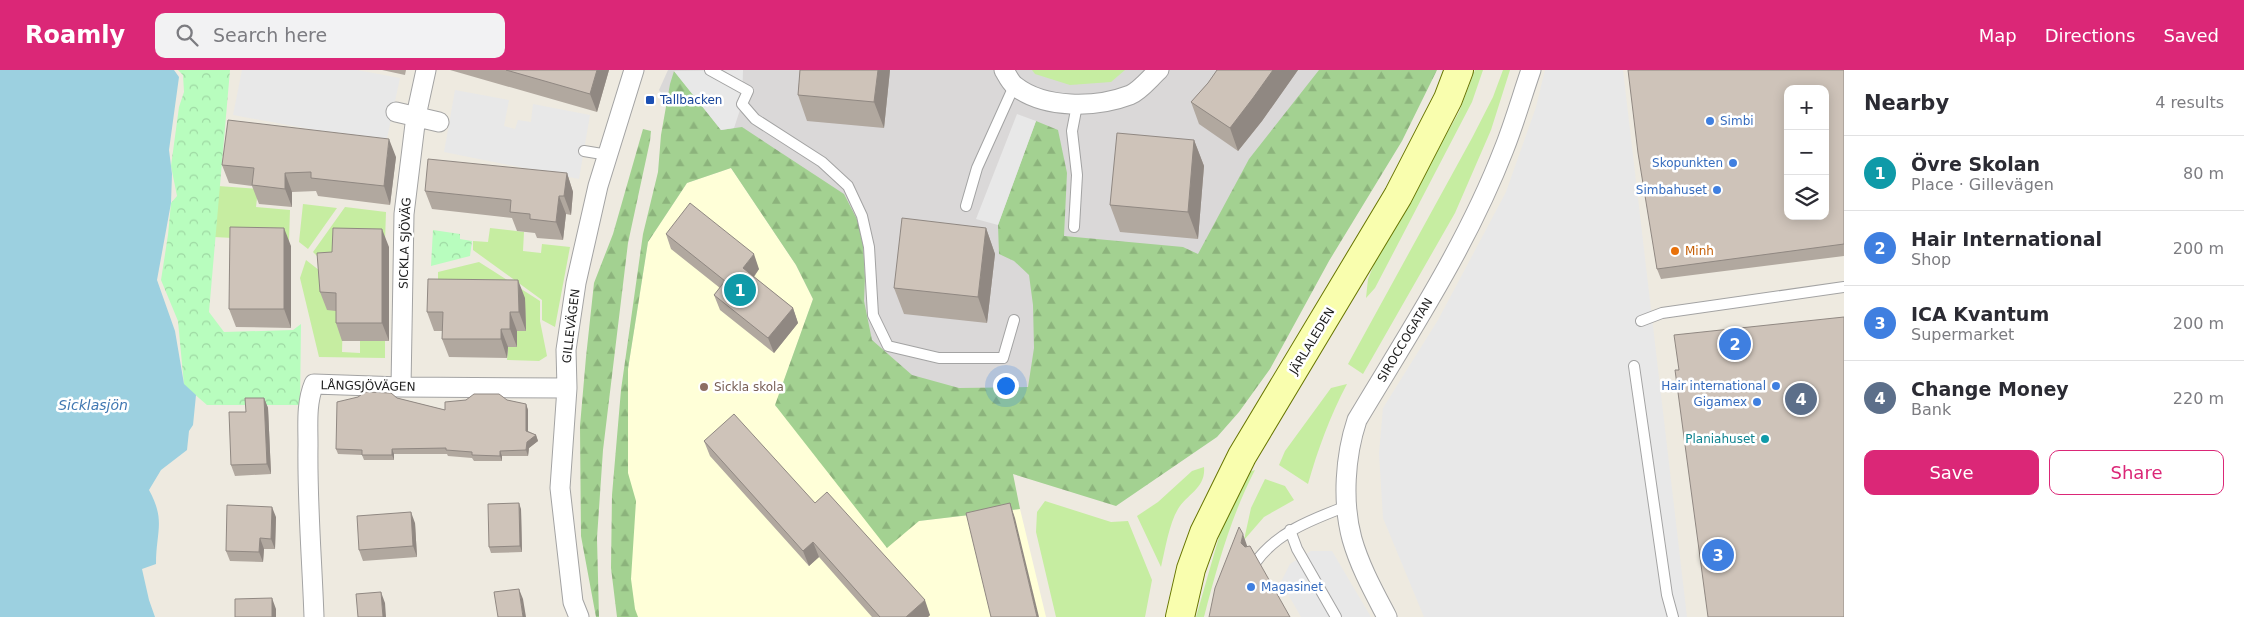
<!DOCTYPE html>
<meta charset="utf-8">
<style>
:root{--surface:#fff;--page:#f2f2f3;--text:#2b2b33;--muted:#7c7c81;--line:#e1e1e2;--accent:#db2777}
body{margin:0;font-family:"DejaVu Sans",sans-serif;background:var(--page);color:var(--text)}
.controls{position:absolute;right:15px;top:15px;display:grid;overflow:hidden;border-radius:10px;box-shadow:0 2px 12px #0003}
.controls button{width:45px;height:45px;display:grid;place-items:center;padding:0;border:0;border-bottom:1px solid var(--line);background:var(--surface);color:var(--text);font:25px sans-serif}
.you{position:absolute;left:1005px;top:315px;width:18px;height:18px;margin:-12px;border:4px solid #fff;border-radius:50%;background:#1a73e8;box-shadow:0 0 0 8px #1a73e833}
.badge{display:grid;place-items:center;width:32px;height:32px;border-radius:50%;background:var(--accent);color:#fff;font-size:16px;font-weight:700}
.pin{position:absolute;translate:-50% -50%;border:2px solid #fff;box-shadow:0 1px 5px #0006}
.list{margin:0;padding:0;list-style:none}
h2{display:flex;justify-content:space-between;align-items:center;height:65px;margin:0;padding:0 20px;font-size:21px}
h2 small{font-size:16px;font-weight:400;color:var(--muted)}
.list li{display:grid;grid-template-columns:32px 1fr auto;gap:15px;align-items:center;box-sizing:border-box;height:75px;padding:0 20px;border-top:1px solid var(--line)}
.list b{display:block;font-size:19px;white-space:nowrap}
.list p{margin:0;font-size:16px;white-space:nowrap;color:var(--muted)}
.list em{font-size:16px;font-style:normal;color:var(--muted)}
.actions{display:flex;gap:10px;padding:15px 20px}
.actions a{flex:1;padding:11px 0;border:1px solid var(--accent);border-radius:10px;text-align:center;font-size:18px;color:var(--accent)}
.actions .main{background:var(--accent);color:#fff}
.icon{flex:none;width:28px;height:28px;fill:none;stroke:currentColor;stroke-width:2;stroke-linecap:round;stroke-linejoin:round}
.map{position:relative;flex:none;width:1844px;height:547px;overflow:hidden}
header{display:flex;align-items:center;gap:30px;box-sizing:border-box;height:70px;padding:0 25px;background:var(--accent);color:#fff}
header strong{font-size:24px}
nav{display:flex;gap:28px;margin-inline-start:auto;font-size:18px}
.search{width:350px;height:45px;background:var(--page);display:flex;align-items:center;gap:12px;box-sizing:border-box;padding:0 18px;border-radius:10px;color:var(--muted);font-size:19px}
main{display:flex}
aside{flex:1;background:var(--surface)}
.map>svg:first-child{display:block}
</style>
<header>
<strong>Roamly</strong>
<div class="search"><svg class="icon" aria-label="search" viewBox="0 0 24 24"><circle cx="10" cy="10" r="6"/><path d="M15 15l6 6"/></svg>Search here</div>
<nav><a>Map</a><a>Directions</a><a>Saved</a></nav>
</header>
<main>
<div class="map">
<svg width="1844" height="547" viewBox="0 0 1844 547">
<defs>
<pattern id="forest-firs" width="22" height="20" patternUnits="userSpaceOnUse" patternTransform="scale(1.25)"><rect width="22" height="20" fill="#a3d191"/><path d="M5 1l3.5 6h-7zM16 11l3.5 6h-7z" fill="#8cb37c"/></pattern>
<pattern id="park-crowns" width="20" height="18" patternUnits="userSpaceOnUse" patternTransform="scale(1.25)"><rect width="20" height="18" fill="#b8fdbe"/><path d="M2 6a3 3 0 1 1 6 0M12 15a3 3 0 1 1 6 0" fill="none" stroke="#9ed8a3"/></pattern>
</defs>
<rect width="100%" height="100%" fill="#eeeae0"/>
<!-- residential -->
<path fill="#dad8d8" d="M668,0H1406L1171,384L877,333L730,98L716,103L659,20Z"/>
<!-- education -->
<path fill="#ffffd8" d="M731,98L796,195L813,229L775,336L919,451L1020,439L1046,547H625L628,299L648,172L687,113Z"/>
<!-- grass -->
<path fill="#c6eda1" d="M1032,0H1125L1111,12L1070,15L1035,4Z
M1475,0H1483L1472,32L1375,218L1366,228L1368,209L1377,187L1459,42Z
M1503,0H1510L1491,60L1455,143L1363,304L1348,294L1472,68L1493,27Z
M218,116L258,119L256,137L290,140L289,171L214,167Z
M303,134L337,138L308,179L299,172Z
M345,137L386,142L385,171L327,196L313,182Z
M490,158L524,162L523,181L541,183L542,174L570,177L555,257L542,250V230L473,180V171L488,172Z
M306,190L324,204L343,242L342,282L360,283V271H385V288L319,287L300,208Z
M479,192L540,231V251L547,286L539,291L507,290L508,277L517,261H525L438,228V202Z
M1347,314C1330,346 1318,379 1308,414L1279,395L1285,381L1331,318Z
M1204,397C1206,418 1187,424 1178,439C1169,454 1165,480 1161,497L1137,446L1158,432L1192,401Z
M1255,400C1231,446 1217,497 1204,547H1196L1227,439L1246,403Z
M1265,409L1285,416L1294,430L1264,447L1244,470L1251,438Z
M1045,431L1111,452L1128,451L1152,510L1145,547H1056L1036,462L1037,442Z"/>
<!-- forest -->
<path fill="url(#forest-firs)" d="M1319,0H1437L1402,71L1329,191L1270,299L1239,342L1217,367L1116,436L1013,404L1020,439L919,451L887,478L775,335L813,229L796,195L731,98L687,113L648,172L628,299V403L636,431L631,509L635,539L638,547H617L611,498L612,425L621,320L643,164L658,102L661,65L670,14L674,1L721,60L742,57L844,124L862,159L865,207L864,231L872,270L912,305L959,318L1028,317L1034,278L1033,235L1029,205L1014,191L999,184L998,155L1036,51L1058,60L1067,103L1064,166L1183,177L1198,184L1249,89Z
M643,59L651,61L650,71L628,173L603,380L597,468L599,547H596L581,466L580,356L586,287L594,213L613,164Z"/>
<!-- park -->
<path fill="url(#park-crowns)" d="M178,0H230L209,242L224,262L293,260L301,254L300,335H207L184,315L178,251L161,210L168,165L171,133L177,126L171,96L179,37L184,22L183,5Z
M433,160L460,164V169L472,171L470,186L431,196Z"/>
<!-- parking -->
<path fill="#e8e8e8" d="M242,0H357L400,8L386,73L233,45Z
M743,0L742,34L734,58L721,60L674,1Z
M1545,0H1623L1687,547H1424L1383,448L1379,383L1383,338L1438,250L1506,122L1536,37Z
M455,20L509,30L504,56L515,59L518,50L531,52L533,34L590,45L579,109L444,82Z
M1017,44L1036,51L998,155L976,149Z
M1311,481H1332L1371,547H1301L1281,512L1290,494Z"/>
<!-- water -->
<path fill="#9cd0e0" d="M0,0H174L179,7L169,80L172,104L171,133L157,210L175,261L184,314L196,325L193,355L189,361L187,380L161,400L149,420C166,451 156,461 156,494L142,499L149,530L155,547H0Z"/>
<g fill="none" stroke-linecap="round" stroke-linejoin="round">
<!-- service casing -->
<g stroke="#a3a3a3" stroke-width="12">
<path id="service" d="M710,0L748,21L742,34L755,49L822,92L848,116L862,146L869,177L873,245L888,276L939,288H1003L1014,250
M584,81L608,85
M966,136L977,98L1014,16
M1074,157L1077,105L1072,61L1077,35
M1641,251L1662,243L1844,217
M1634,296L1667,525L1673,547
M1290,460L1297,479L1336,547
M1255,493C1277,462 1313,449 1347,436"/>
</g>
<!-- minor casing -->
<g stroke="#a3a3a3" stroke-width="21">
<path id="minor" d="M1004,0C1007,5 1010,12 1015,16C1044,39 1096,38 1130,25C1140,21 1150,8 1159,0
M396,42L439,52
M401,317L404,144L416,46L426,0
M314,547C312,489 307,432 308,375C308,355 306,333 314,314L401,317L567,318
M579,547L573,532L560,418L567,318L566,280L576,213L598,116L634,0
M1387,547C1374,522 1360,497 1352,469C1342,432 1345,386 1357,350C1409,263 1467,175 1504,79C1514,54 1522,26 1531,0"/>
</g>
<!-- secondary casing -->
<g stroke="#677500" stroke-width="30">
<path id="secondary" d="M1180,547L1191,499L1204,463L1242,386L1398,126L1448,29L1459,0"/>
</g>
<!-- service -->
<use href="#service" stroke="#fff" stroke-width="10"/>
<!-- minor -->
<use href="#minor" stroke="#fff" stroke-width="19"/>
<!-- secondary -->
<use href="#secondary" stroke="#f9feae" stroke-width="28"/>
</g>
<!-- wall -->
<path fill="#b1a89f" d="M382,0H406L405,5Z
M450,0H609L597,42Z
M800,0H890L884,58L807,51L798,25Z
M1217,0H1298L1262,51L1238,81L1199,54L1191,32L1208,13Z
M1844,0V186L1661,209L1657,199Z
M1194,70L1204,96L1198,169L1120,162L1110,135Z
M396,87L390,135L318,126L316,121L292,122V137L259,134L252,116L229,113L222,95Z
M567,103L573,122L571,145L566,144L563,170L537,168L535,163L517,161L512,148L432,139L425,121Z
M986,158L995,184L987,253L904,244L894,218Z
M666,164L759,199L754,207L793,238L798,253L774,283L720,240L714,225L720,218L671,179Z
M291,176V258L236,257L229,239Z
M389,177V271H342L336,253V241L327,240L320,222L332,182Z
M525,228L526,261H517V277H508L507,288L449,287L442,269V261H434L427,242Z
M264,328L268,338L271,404L235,406L231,395L246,342Z
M397,328L445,340L507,330L526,334L528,340V361L536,365L538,371L529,378L528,386H502V391H474L472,388L448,386L447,384H394V390H364L362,385L338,384L336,379Z
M704,371L815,433L930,545L928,547H872L819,487L809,496L710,386Z
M521,439L522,482L491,483L489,477Z
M276,447L275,479H264L263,492L230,491L226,481Z
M415,453L417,487L363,491L359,480Z"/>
<!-- shaded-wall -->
<path fill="#908882" d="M597,0H609L597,42L590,24Z
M878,0H890L884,58L874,32Z
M1273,0H1298L1262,51L1238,81L1230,58Z
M389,69L396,87L390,135L384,116Z
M1194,70L1204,96L1198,169L1188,142Z
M285,103L292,122V137L285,119Z
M567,103L573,122L571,145L564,126Z
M559,126L566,144L563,170L556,152Z
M284,158L291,176V258L284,239Z
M986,158L995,184L987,253L978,227Z
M382,159L389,177V271L382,253Z
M754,184L759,199L749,213L743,198Z
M518,210L525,228L526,261L519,242Z
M793,238L798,253L774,283L768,268Z
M510,242L517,261V277L510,259Z
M501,259L508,277L507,288L501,269Z
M264,328L268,338L271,404L267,394Z
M526,334L528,340V366L526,361Z
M536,365L538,371L529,378L528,386L526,380L527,372Z
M392,379L394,384V390L392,385Z
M500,381L502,386V391L500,386Z
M519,433L521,439L522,482L520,476Z
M1010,433L1015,448L1039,547H1037Z
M272,437L276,447L275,479L271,469Z
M411,442L415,453L417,487L413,476Z
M1243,464L1251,487L1241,473Z
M260,468L264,479L263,492L259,482Z
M813,472L819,487L809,496L803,481Z
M519,519L523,529L526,547H523Z
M381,522L385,533L386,547H383Z
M272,528L276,539V547H272Z
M925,530L930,545L928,547H906Z"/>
<!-- building -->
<path fill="#cec3b9" stroke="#908882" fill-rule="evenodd" d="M506,0H597L590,24Z
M800,0H878L874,32L798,25Z
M1217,0H1273L1253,28L1230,58L1191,32L1208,13Z
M1628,0H1844V174L1657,199L1638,83ZM1788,19H1825V146H1788Z
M228,50L389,69L384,116L311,108V102L285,103V119L252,115L254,98L222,95Z
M1117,63L1194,70L1188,142L1110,135Z
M428,89L567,103L564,126H559L556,152L530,149V144L510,142L511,130L425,121Z
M690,133L754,184L743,198L793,238L768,268L714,225L725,211L666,164Z
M902,148L986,158L978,227L894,218Z
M230,157L284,158V239H229Z
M333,158L382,159V253H336V223L320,222L317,183L332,182Z
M428,209L518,210L519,242H510V259H501V269H442L443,242H427Z
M1844,247V547H1708L1675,300H1679L1674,265Z
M365,322L391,323L397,328L445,340V332L466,330L474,324H499L507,330L526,334V361L536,365L527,372L526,380L500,381V386L472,385V382L446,380V378L392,379V385H362V380L336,379L337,332L358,327Z
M245,328H264L267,394L231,395L229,342H246Z
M734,344L815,433L827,422L925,530L906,547H880L813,472L803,481L704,371Z
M519,433L520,476L489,477L488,434Z
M1010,433L1037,547H991L966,443Z
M227,435L272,437L271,469L260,468L259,482L226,481Z
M411,442L413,476L359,480L357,446Z
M1239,457L1243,464L1241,473L1245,477L1250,476L1290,547H1209L1215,518Z
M519,519L523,547H498L494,522Z
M381,522L383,547H358L356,524Z
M272,528V547H235V529Z"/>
<!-- markers -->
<rect fill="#1a4fb4" stroke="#fff" stroke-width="2" x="645" y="25" width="10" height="10" rx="2.5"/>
<g fill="#3f7fe0" stroke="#fff" stroke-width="2">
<circle cx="1710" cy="51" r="5"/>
<circle cx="1733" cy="93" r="5"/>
<circle cx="1717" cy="120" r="5"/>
<circle cx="1776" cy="316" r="5"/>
<circle cx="1757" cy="332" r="5"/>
<circle cx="1251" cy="517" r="5"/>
</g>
<circle fill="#e8710a" stroke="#fff" stroke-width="2" cx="1675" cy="181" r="5"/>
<circle fill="#8d6e63" stroke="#fff" stroke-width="2" cx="704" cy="317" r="5"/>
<circle fill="#0f9aa8" stroke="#fff" stroke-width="2" cx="1765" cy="369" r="5"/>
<g text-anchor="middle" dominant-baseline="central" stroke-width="5" stroke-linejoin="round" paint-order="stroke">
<!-- transit labels -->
<g font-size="12" fill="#164399" stroke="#fff" text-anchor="start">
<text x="660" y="30">Tallbacken</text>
</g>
<!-- shop labels -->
<g font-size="12" fill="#366cbe" stroke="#fff" text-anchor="end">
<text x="1720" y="51" text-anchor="start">Simbi</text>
<text x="1723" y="93">Skopunkten</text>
<text x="1707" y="120">Simbahuset</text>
<text x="1766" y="316">Hair international</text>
<text x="1747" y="332">Gigamex</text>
<text x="1261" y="517" text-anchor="start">Magasinet</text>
</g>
<!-- street labels -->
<g font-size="12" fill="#1c1c1c" stroke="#fff">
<text transform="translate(405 173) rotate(-88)">SICKLA SJÖVÄG</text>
<text transform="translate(571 256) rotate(-83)">GILLEVÄGEN</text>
<text transform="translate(1405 270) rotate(-59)">SIROCCOGATAN</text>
<text transform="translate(1312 271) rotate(-59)">JÄRLALEDEN</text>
<text transform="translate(368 316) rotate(1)">LÅNGSJÖVÄGEN</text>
</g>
<!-- food labels -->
<g font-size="12" fill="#c56008" stroke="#fff" text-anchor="start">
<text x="1685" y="181">Minh</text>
</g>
<!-- education labels -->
<g font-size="12" fill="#785e54" stroke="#fff" text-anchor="start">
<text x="714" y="317">Sickla skola</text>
</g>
<!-- culture labels -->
<g font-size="12" fill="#0d838f" stroke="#fff" text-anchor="end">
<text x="1755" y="369">Planiahuset</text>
</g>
<!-- water labels -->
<g font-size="14" font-style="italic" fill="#4178b2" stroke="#fff">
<text x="93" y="335">Sicklasjön</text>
</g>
</g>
</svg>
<div class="controls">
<button>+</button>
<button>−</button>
<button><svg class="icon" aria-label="layers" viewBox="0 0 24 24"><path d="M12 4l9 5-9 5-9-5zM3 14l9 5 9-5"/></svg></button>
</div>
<div class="you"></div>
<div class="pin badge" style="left:740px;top:220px;background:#0f9aa8">1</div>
<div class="pin badge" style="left:1735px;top:274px;background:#3f7fe0">2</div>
<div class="pin badge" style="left:1718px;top:485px;background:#3f7fe0">3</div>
<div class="pin badge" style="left:1801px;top:329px;background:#5c6f8a">4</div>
</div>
<aside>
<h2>Nearby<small>4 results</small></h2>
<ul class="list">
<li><span class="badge" style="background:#0f9aa8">1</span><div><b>Övre Skolan</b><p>Place · Gillevägen</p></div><em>80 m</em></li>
<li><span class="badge" style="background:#3f7fe0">2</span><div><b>Hair International</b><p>Shop</p></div><em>200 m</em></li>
<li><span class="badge" style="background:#3f7fe0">3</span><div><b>ICA Kvantum</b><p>Supermarket</p></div><em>200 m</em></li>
<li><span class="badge" style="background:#5c6f8a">4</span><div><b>Change Money</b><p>Bank</p></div><em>220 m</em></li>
</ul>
<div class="actions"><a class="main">Save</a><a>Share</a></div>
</aside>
</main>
